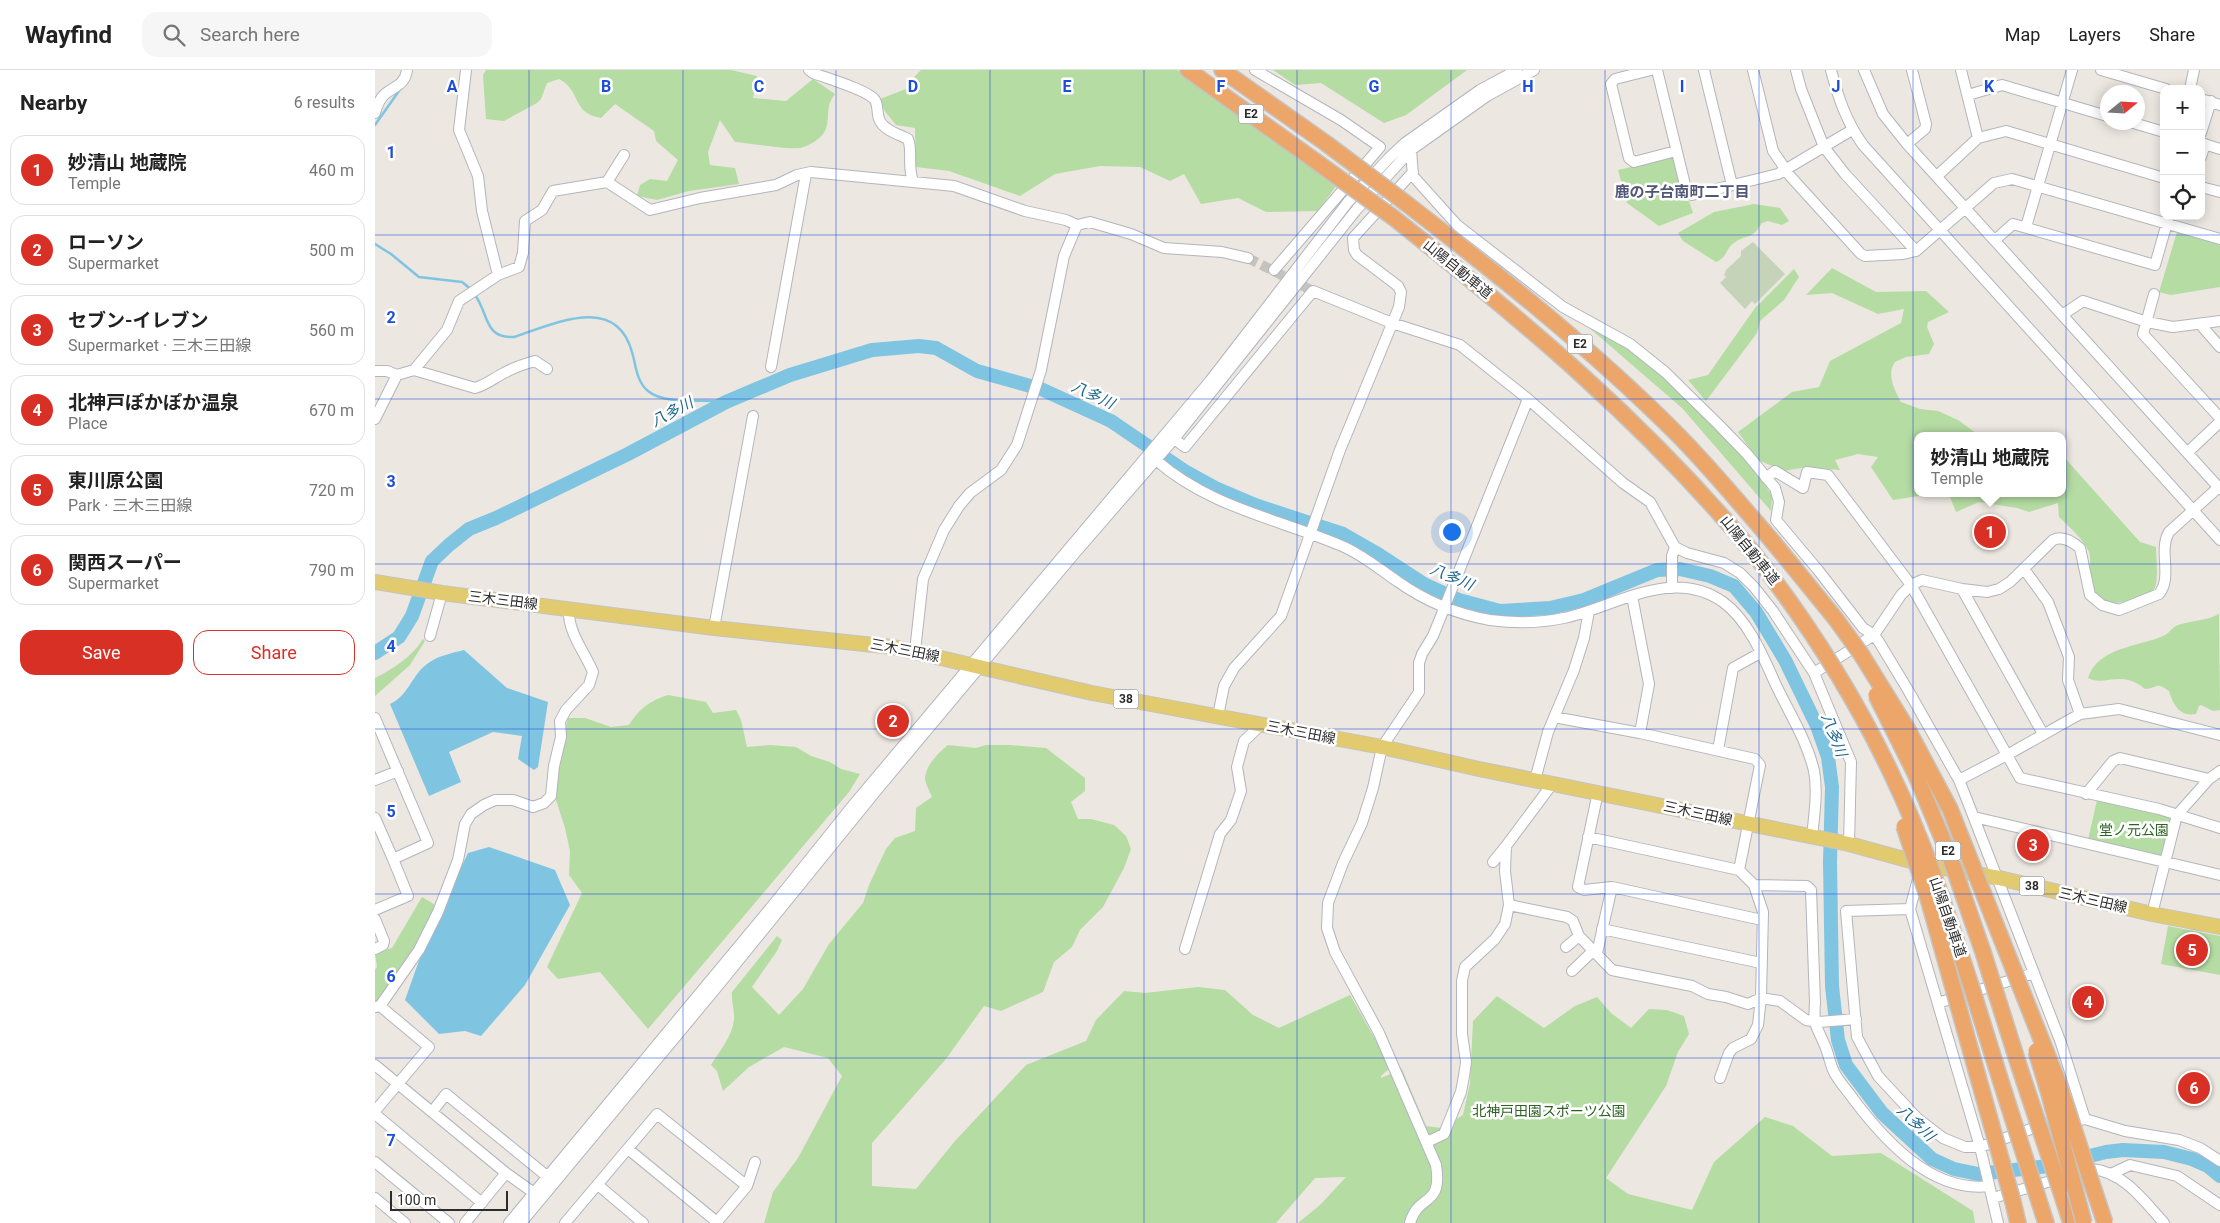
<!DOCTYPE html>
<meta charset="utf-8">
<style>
:root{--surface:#fff;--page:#f6f6f6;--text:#222;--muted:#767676;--line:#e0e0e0;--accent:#d93025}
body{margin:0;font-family:Roboto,"Noto Sans JP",sans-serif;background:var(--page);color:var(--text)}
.controls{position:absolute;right:15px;top:15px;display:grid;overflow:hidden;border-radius:10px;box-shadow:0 2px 12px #0003}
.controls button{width:45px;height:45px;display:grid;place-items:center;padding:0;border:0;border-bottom:1px solid var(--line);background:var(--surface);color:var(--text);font:25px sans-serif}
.compass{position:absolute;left:1725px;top:15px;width:45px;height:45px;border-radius:50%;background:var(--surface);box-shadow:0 2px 12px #0003;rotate:72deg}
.scale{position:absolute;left:15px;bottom:12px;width:118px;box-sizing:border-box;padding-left:5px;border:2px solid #2c2c2c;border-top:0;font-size:14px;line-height:18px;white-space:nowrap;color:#2c2c2c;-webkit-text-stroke:4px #fff;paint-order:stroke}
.you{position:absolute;left:1076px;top:461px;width:18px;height:18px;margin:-12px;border:4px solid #fff;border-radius:50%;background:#1a73e8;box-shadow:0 0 0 8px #1a73e833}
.badge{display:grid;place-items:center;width:32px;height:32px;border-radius:50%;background:var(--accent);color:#fff;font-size:16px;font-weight:700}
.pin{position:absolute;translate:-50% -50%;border:2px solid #fff;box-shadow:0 1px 5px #0006}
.popup{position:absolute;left:1539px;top:362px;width:152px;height:65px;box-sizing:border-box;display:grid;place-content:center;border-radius:10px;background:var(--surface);filter:drop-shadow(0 1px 4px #0005);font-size:16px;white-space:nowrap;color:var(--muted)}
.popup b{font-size:19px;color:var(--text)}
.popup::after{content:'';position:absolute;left:50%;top:100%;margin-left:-10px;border:10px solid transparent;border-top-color:var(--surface)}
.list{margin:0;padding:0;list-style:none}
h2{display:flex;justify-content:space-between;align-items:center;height:65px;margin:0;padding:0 20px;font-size:21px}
h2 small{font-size:16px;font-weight:400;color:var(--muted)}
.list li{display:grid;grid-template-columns:32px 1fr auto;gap:15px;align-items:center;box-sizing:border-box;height:70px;margin:0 10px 10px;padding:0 10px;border:1px solid var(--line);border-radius:15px}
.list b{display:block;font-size:19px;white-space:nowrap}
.list p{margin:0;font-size:16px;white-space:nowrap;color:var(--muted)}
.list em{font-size:16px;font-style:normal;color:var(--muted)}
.actions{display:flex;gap:10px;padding:15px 20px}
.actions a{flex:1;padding:11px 0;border:1px solid var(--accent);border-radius:15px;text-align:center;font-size:18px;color:var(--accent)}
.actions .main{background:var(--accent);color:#fff}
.icon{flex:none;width:28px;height:28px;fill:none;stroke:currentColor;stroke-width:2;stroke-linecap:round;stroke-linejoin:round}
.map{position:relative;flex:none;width:1845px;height:1153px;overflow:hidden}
header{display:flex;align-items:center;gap:30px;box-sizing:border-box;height:70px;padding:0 25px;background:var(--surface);border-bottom:1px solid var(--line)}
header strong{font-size:24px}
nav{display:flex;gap:28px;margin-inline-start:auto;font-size:18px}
.search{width:350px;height:45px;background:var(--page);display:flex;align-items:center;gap:12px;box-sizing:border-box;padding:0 18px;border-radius:15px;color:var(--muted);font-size:19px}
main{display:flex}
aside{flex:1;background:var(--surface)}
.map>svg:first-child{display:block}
</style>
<header>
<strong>Wayfind</strong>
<div class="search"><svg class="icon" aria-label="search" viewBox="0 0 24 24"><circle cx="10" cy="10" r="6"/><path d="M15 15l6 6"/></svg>Search here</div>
<nav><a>Map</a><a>Layers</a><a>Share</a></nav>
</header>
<main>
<aside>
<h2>Nearby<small>6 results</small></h2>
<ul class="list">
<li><span class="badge">1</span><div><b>妙清山 地蔵院</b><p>Temple</p></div><em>460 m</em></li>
<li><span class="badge">2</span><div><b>ローソン</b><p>Supermarket</p></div><em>500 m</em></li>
<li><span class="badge">3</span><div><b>セブン-イレブン</b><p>Supermarket · 三木三田線</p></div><em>560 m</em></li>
<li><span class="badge">4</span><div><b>北神戸ぽかぽか温泉</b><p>Place</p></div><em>670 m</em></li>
<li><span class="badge">5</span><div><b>東川原公園</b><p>Park · 三木三田線</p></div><em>720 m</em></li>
<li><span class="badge">6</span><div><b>関西スーパー</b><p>Supermarket</p></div><em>790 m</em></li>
</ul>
<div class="actions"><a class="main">Save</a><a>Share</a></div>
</aside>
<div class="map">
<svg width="1845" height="1153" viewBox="0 0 1845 1153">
<rect width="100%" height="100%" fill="#ece7e0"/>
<!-- green -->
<path fill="#b5dca3" d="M111,0H356L382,6L378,28L411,31L438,9L460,24C449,38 456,48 450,61C446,69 434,76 425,78C411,80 375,73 360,72L345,50L333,82L335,95L360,98L364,114L314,121L282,130L262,126L265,115L275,109L292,111L303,90L281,71L279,61L240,34L226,48C196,43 207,21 184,9L172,13L166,29L162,33L129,51L111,49L108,5Z
M546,0H802L961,116L943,141L891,142L863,128L826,134L809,104L795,111L765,97L725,96L680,104L645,126L574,101L541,97L540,58L521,55L509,40L505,29L536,17L540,6Z
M898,0H1092L1031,45L1009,53L946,13L920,15Z
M1295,88H1299L1310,131H1314L1318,143L1284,156L1252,133L1243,100Z
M1379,134L1405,138L1414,151L1407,155L1393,151L1387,153C1376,171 1373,163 1359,173C1350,179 1353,187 1341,192L1308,171L1303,163L1339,142Z
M1802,162L1845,175V217L1796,225L1784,222Z
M1457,198L1501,222L1551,221L1574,242L1553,252L1552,257L1559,274L1554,284L1531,287L1520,292C1511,304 1520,321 1526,332L1545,339L1563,341L1583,350L1605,366H1542V423H1563L1518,430L1496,397L1503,387L1483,384L1460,390L1465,400L1432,397L1409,401L1383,390L1363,362L1417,322L1444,317L1455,291L1526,253L1529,239L1503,244L1457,223L1431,225Z
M1419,199L1424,207L1409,230L1385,251L1382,263L1331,331L1313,310L1333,305L1380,238Z
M1196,242L1259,279L1330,343L1387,410L1397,426L1396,441L1307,338Z
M1688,386L1765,472L1781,477C1781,487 1785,516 1777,522C1774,525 1767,526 1763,528C1735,538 1717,533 1715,501C1715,495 1716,488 1714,482C1708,468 1695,458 1684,447L1683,433L1654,442L1642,438L1604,432L1581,442L1575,427L1569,423H1688Z
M1844,544L1845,640L1838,641L1826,635L1824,636L1821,644C1804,647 1798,634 1794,621C1780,611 1783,618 1770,619C1746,599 1730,617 1713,608C1723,577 1763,577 1788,566C1794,564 1797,557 1803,555C1818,550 1831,551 1844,544Z
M48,569L50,571L35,595L0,626V608C18,599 38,586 48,569Z
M293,625L331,632L338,643L361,640L366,650L372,677L395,675L421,677L436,686L455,692L466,699L485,704L474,722L273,959L225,902L183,909L172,897L207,823L194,805L195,781L190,758L180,727L185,685L193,648H210L236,657L254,655C264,639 274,631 293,625Z
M573,675L601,678L611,675H635L671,678L710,708V721L696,732L703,749H716L739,755L751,766L756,779L749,798L728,837L705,860L697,877L679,892L668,922L626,941L609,936L571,989L497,1073V1116L541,1119L580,1071L651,995L711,971L721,950L749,921L770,923L823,917L850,920L878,945L904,958L975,925L1016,997L1006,1006V1008L1027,999L1051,1056L1067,1058L1088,1045L1095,1013L1098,951L1122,926L1169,958L1200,936L1222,927L1236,943L1256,958L1274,939L1292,940L1309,946L1314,964L1303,982L1291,1016L1231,1108L1253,1124L1317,1140L1339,1092L1390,1047L1418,1056L1457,1086L1506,1083L1598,1141L1600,1153H923L945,1135L971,1107L940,1108L901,1153H389L398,1122L423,1088L467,1006L453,988L409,977L374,997L348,1021L342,1001L336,995C345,980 357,967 359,950C360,941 356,932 357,922L402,866L407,870L402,881L377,917L404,945L428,919L454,874L488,833L494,815L511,779L520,768L540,761L541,738L557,727C555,722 550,713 550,708C551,695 564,682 573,675Z
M1722,730L1794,747L1797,752L1788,785L1784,787L1713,770Z
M47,827L62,836L45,871L7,929L0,933V900L2,897L0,883L17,878Z
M1793,856L1845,866V905L1786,894Z"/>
<!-- cemetery -->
<path fill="#c5d4b9" d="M1378,172L1410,204L1380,234L1377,231L1370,239L1345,213L1351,207L1349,205L1351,200L1366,186V181Z"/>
<!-- water -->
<path fill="#7fc5e2" d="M89,580L132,618L173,632L163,697L159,700L143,689L147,666L118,662L74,682L86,712L54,726L15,634C33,626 37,605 52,594C62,586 77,583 89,580Z
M114,777L180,800L195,835L150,915L106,966L90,961L64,964L30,930L51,871L93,783Z"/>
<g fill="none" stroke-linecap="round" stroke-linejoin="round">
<!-- stream -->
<path stroke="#7fc5e2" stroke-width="2.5" d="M0,55L26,18
M0,174L16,184L44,207L87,212L97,220
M100,225C114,244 109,269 139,267C179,254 241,223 257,282C261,295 261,311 273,321C291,336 329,328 351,332"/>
<!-- river -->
<path stroke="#7fc5e2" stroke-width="14" d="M0,583L24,567L37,546L57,491L74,475L94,459L121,448L253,384L351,332L415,305L497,280L544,276L561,278L602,301L666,319L736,351L811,402L840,418L880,435L968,464L1003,484L1049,514L1084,530L1125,541L1175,538L1209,530L1282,500L1305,499L1335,506L1359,516L1381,542L1410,590L1442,656L1453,687L1457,717L1455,792L1457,916L1463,970L1471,995L1507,1043L1557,1089L1579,1099L1603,1104L1674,1096L1731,1082L1748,1080L1789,1082L1817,1089L1833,1096L1845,1106"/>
<!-- minor-tunnel -->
<path stroke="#c6c2bc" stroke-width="10" stroke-dasharray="10 5" stroke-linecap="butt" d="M873,188L938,221"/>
<!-- minor casing -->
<g stroke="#b3b5be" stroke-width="12">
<path id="minor" d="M434,0L438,3C451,8 493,20 500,30C503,35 502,43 504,49C508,60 523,64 533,69C538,82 532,96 538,111
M880,0L966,50L1005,77L899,200
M1276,0L1240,9L1236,14L1254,88L1259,92L1301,81
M1282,0L1312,123L1317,125L1403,104L1477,60
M1329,0L1357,115
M1378,0L1398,81L1415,106L1486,184L1490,186L1528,184L1541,181L1619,113L1637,109L1845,169
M1421,0L1426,19L1449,77L1470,104L1541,181
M1456,0C1463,27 1471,51 1488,75L1845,470
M1489,0L1508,44L1532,74L1845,419
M1586,0L1603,68
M1726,0L1791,19
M1815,19L1819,0
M1593,25L1627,15L1732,46
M1826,29L1845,35
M0,43C2,36 5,28 10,24C20,16 30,15 32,0
M1755,52L1789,62
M1826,63L1836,31
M1826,73L1845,79
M1532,74L1550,59L1551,54L1537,0
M1036,80L1038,106L1082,155L1188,237L1255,274L1290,302L1343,354L1372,384L1400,418L1404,432L1401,450L1443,500L1488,558L1499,565L1504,572L1533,620L1584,710L1592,730L1686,973L1710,1049
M1826,87L1830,74
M1562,106L1603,68L1631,61L1789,108
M232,112L249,85
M1826,117L1845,122
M1651,157L1697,0
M1620,170L1638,154L1780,195L1794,146
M123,205L144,197L148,183L150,151L167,140L178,121L232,112L275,140L325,128L401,115L422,105L436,102L579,116L650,141L691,150L702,155L715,152L756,164L789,178L847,182L873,188
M1779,224L1768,264L1845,348
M1687,245L1708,231L1772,252L1798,257L1845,251
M1825,254L1845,277
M396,297L431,104
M39,300L100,318C111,315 119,308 129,303C138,298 149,294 160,291L172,299
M0,301H12L22,305
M0,349L22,305L39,300L72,260L84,231L123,205L107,141L103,106L84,60L91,0
M795,366L810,377L938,221L1017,253L1085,275L1153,329L1248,413L1275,432L1300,477L1312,483L1349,493L1365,503L1379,517L1398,541L1439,603L1476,692L1474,774
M1813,382L1845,352
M781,390C834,437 904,449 967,476C988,485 1004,499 1022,511C1050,531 1081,544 1115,550C1138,553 1165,553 1189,548C1240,537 1297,496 1348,532C1373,550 1388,586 1400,613C1413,641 1432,670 1439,701C1443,722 1439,746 1437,767
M1391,408L1400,401L1428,418L1432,402L1453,405L1536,515L1632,685L1705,644L1744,639L1845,665
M1649,499L1673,532L1694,587L1693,610L1705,644
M1297,518V486L1300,477
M1587,519L1668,664
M1257,526L1274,614L1265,663
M339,558L378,346
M55,566L67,523
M540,581L548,509L569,460L584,436L595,423L626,400L642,375L666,300L689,186L702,155
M1439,603L1499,565L1526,525L1536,515L1547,510L1587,519L1612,522L1624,519L1635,512L1678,470C1688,465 1698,472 1705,478L1715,525L1727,535L1744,540L1784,524C1798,507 1783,480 1794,462L1845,416
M843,646L849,616L859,598L906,546L965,380L1024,237L1026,222L1023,216L982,185L979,180L978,168L1038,102
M1179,647L1265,663L1380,689L1385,695L1364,800L1379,815L1432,816L1436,820L1440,933C1438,957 1442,956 1450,976C1454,985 1455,994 1459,1002C1464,1012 1473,1021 1479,1030C1510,1071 1557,1123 1614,1116
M0,648L53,773L18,789L0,748
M1343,680L1358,598L1385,583
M0,710L23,701
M1160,710L1173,662L1199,600L1209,568L1214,541
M1584,710L1632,685L1645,708L1784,739L1845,758
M1711,724L1738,691L1745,688L1834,709
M1599,747L1845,805
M1213,767L1364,800
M1118,792L1131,776
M1544,805L1535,839L1471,841L1482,967L1503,1006L1542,1048L1568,1068L1590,1077H1605L1670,1054L1687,1052
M1237,817L1387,850
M1134,835L1192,847L1198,851L1204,866L1237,900L1317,916L1333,924L1351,927L1373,934L1386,928L1405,931L1431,950L1444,952L1481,949
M1535,839L1605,1077L1623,1153
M0,840L33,826L18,789
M1777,844L1802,745L1834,709L1845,701
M0,849L9,871L8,875L0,879
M1227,859L1386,893
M1191,877L1204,866
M810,879L845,764L856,750L866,721L862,697L869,671L886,655
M1222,883L1237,817L1209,820L1203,817L1223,722
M1197,901L1219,880
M1563,933L1659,903
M0,937L5,936L44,880L63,842L83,790L90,754L96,744L109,735L120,730H138L158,737L169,733L176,726L179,696L186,667L185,651L191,640L214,615L218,602C209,581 192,561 194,538
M0,995L131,1103L90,1153
M1345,1008L1354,983L1358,978L1376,969L1383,955L1386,928L1388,842L1379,815
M0,1041L54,977L5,936
M57,1042L71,1024L173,1107
M0,1044L107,1133
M1704,1050L1710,1049L1750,1061L1804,1070L1825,1078L1845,1091
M1052,1072L1069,1064L1086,1022L1089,1006L1091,992L1087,964V911L1090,897L1120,869L1130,854L1134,835L1130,801L1131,776L1178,713
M253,1079L342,1152
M0,1092L74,1153
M131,1103L159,1123
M1736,1104L1755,1095L1802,1106L1845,1135
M223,1115L268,1153
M0,1128L30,1153
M1618,1128L1717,1099C1749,1102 1769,1131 1789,1153
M134,1153L398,835L479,734L835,311L973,132L1014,88L1030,73L1105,20L1142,0
M146,1153L342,917L501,721L700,483L799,369L982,139L1036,80L1112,26L1159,0
M190,1153L282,1044L372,1116
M341,1153L372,1116L380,1092
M1035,1153C1043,1123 1068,1138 1061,1095L1004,963L960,882L952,858L953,833L968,793L987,753L998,718L1007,677L1044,622V593L1047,584L1058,566L1153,329"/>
</g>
<!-- major casing -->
<g stroke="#c4c4c4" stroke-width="16">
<path id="major" d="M0,512L67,523L339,558L518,577L717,623L1007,677L1104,699L1474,774L1547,794L1624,808L1777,844L1845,857"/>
</g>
<!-- highway casing -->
<g stroke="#c4c4c4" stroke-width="18">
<path id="highway" d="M813,0L939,90
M847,0L952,74
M1032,134C1125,206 1217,279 1300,362C1335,397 1366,435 1398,472
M1019,148C1150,252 1273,355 1380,485
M1685,1119L1696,1153
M1662,1125L1671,1153
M1638,1132L1643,1153"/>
</g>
<!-- minor -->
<use href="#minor" stroke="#fff" stroke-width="10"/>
<!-- major -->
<use href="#major" stroke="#e2ca6f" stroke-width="14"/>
<!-- highway -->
<use href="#highway" stroke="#eda66a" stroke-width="15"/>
<!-- highway-bridge casing -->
<g stroke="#c4c4c4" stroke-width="18" stroke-linecap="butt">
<path id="highway-bridge" d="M952,74L1032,134
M939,90L1019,148
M1398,472L1460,548L1486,584L1533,660L1575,739L1685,1017L1730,1153
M1380,485C1433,553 1479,625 1516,703C1550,773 1574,848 1598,922C1619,990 1640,1057 1662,1125
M1501,625L1540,703L1575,787L1608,882L1644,996L1685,1119
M1529,756L1553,828L1638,1132
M1661,981L1673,1020L1709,1153"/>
</g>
<!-- highway-bridge -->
<use href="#highway-bridge" stroke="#eda66a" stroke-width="15"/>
</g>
<!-- grid -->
<path fill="none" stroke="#1d4ed8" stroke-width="1" stroke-opacity="0.55" d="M154,0V1153M308,0V1153M461,0V1153M615,0V1153M769,0V1153M922,0V1153M1076,0V1153M1230,0V1153M1384,0V1153M1538,0V1153M1691,0V1153M0,165H1845M0,329H1845M0,494H1845M0,659H1845M0,824H1845M0,988H1845"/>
<g text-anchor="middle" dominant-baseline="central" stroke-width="5" stroke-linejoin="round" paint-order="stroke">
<!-- shield labels -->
<g fill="#fff" stroke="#6b6b6b" stroke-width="1">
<rect x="863.5" y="34.5" width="25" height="19" rx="4"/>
<rect x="1192.5" y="264.5" width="25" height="19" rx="4"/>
<rect x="738.5" y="619.5" width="25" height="19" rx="4"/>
<rect x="1560.5" y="771.5" width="25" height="19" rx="4"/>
<rect x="1644.5" y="806.5" width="25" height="19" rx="4"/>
</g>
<g font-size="12" font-weight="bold" fill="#2c2c2c">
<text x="876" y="44">E2</text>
<text x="1205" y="274">E2</text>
<text x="751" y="629">38</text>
<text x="1573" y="781">E2</text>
<text x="1657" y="816">38</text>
</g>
<!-- street labels -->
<g font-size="14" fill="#2c2c2c" stroke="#fff">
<text transform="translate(1083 199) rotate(39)">山陽自動車道</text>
<text transform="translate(1375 480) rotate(51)">山陽自動車道</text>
<text transform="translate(128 530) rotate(7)">三木三田線</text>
<text transform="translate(530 580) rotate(11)">三木三田線</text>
<text transform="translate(926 662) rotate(11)">三木三田線</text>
<text transform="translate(1323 743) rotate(12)">三木三田線</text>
<text transform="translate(1718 830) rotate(13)">三木三田線</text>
<text transform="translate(1573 847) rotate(71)">山陽自動車道</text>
</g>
<!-- park labels -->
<g font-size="14" fill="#2e6223" stroke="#fff">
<text x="1759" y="760">堂ノ元公園</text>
<text x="1174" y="1041">北神戸田園スポーツ公園</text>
</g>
<!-- neighbourhood labels -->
<g font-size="15" font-weight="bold" fill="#515778" stroke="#fff">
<text x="1307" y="122">鹿の子台南町二丁目</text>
</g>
<!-- water labels -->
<g font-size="15" font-style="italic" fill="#1d658f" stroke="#fff">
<text transform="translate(718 325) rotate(25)">八多川</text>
<text transform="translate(297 342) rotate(-28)">八多川</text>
<text transform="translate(1077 507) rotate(23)">八多川</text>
<text transform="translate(1459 665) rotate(69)">八多川</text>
<text transform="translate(1541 1053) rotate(43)">八多川</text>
</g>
</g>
<g font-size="16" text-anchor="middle" font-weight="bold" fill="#1d4ed8" stroke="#fff" stroke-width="5" stroke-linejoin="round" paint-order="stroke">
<text x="77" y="22">A</text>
<text x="231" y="22">B</text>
<text x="384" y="22">C</text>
<text x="538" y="22">D</text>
<text x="692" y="22">E</text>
<text x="846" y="22">F</text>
<text x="999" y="22">G</text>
<text x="1153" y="22">H</text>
<text x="1307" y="22">I</text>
<text x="1461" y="22">J</text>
<text x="1614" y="22">K</text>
<text x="16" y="88">1</text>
<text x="16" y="253">2</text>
<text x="16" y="417">3</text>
<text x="16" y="582">4</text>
<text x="16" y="747">5</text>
<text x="16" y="912">6</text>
<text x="16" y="1076">7</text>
</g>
</svg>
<div class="controls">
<button>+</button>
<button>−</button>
<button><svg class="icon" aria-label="locate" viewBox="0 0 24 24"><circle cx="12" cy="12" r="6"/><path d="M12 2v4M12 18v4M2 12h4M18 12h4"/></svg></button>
</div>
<svg class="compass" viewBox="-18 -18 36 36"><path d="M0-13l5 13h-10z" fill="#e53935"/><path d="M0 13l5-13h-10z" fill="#767676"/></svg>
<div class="scale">100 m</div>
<div class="you"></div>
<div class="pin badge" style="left:1615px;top:462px">1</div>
<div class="popup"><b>妙清山 地蔵院</b>Temple</div>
<div class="pin badge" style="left:518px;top:651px">2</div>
<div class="pin badge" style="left:1658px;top:775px">3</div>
<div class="pin badge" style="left:1713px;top:932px">4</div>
<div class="pin badge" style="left:1817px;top:880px">5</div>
<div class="pin badge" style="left:1819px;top:1018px">6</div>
</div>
</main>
